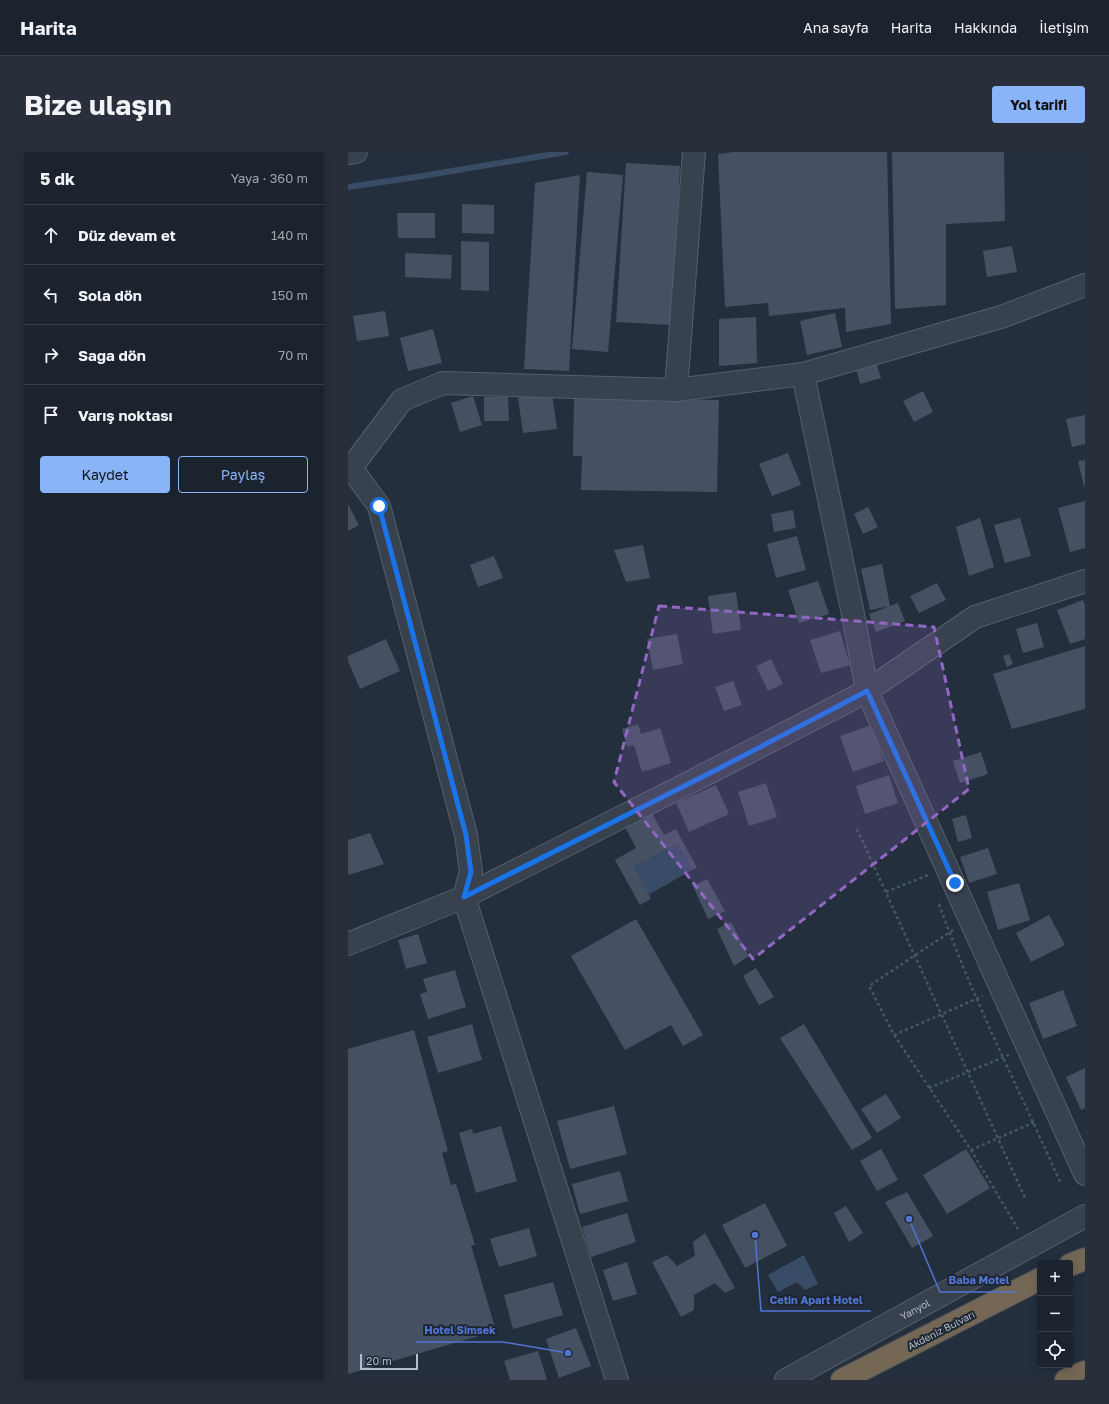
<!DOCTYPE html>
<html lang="tr">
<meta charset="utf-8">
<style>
:root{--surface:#1b232e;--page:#282f3a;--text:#f1f3f6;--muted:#a0a4aa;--line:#39404a;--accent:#8ab4f8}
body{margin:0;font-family:"Golos Text",sans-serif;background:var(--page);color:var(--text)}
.controls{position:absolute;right:12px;bottom:12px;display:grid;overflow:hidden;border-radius:4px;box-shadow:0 2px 10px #0003}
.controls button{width:36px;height:36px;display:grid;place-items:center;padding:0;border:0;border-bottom:1px solid var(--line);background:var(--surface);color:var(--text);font:20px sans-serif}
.scale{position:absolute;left:12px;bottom:10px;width:58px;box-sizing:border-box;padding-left:4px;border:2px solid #b4bcc9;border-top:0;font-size:11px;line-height:14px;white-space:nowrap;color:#b4bcc9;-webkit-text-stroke:3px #1d2633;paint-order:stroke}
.stop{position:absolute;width:12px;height:12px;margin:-9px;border:3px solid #1a73e8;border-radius:50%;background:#fff}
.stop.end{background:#1a73e8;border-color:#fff;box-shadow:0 1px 4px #0008}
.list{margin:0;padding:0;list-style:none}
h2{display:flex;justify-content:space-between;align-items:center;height:52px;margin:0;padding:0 16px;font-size:17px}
h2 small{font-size:13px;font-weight:400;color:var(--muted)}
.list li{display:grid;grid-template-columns:26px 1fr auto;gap:12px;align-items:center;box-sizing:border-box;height:60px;padding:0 16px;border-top:1px solid var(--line)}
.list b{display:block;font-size:15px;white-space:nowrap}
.list em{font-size:13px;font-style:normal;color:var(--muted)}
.actions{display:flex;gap:8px;padding:12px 16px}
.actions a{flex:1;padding:9px 0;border:1px solid var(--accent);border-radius:4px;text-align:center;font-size:14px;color:var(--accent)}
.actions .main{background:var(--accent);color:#111}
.icon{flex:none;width:22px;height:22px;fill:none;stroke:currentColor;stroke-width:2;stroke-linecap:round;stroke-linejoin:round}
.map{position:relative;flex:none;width:737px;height:1228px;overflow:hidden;border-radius:4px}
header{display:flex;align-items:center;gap:24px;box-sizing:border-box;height:56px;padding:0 20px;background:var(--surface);border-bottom:1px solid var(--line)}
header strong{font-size:19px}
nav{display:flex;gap:22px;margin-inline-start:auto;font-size:14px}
.intro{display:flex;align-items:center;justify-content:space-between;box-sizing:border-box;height:96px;padding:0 24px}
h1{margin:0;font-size:28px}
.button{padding:10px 18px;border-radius:4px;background:var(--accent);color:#111;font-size:14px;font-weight:700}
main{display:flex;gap:24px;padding:0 24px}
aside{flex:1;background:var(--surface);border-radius:4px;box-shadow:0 2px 10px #0003}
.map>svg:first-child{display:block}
</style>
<header>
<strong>Harita</strong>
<nav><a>Ana sayfa</a><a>Harita</a><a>Hakkında</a><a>İletişim</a></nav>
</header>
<div class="intro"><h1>Bize ulaşın</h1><a class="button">Yol tarifi</a></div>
<main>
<aside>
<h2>5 dk<small>Yaya · 360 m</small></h2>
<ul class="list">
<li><svg class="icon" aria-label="ahead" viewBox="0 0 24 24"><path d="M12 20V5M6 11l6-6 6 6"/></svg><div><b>Düz devam et</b></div><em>140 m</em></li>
<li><svg class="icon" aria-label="left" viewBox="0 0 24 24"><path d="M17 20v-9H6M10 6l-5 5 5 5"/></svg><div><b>Sola dön</b></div><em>150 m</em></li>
<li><svg class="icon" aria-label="right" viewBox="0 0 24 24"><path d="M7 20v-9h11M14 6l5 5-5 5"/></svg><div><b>Sağa dön</b></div><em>70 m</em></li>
<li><svg class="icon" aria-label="arrive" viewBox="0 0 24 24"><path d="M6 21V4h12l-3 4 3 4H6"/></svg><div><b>Varış noktası</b></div></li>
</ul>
<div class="actions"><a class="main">Kaydet</a><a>Paylaş</a></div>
</aside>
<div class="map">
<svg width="737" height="1228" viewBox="0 0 737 1228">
<rect width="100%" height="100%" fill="#242f3e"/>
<!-- water -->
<path fill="#394c67" d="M330,692L344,718L300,743L286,715Z
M456,1103L470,1132L457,1138L449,1130L430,1140L420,1123Z"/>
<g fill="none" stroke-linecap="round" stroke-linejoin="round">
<!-- stream -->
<path stroke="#394c67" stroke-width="6" d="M0,35L68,25L218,0"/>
</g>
<!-- building -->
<path fill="#455162" d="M386,0H539L543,172L498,180L497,156L421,164L420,151L377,155L370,2Z
M544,0H656L657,69L598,72V153L547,157Z
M278,11L332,14L323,173L268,170Z
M239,20L275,23L260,200L224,197Z
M232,23L221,219L176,217L187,31Z
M114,52L146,53V82L114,81Z
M49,61H87V86H50Z
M113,89L141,90V139L113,138Z
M664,94L669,120L639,125L635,99Z
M57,101L104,103L103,127L57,125Z
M37,159L41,184L9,189L5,164Z
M487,161L494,195L459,203L452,169Z
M408,165L409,211L371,214V167Z
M85,177L94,211L60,219L52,186Z
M527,207L533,226L512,232L507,213Z
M575,239L585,260L566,270L555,249Z
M204,241L209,277L175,281L170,246Z
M125,244L134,273L112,280L103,251Z
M136,245H160L161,269H136Z
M226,245L371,248L369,340L233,338L234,304H225Z
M737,263V292L724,295L718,267Z
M440,301L453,333L424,344L411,312Z
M737,308V334H736L730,309Z
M737,349V396L722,400L710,356Z
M0,352L11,373L0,379Z
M520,355L530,375L515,382L506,362Z
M445,358L448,376L426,380L423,362Z
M632,366L646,415L621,424L608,375Z
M672,366L683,404L657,411L646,373Z
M449,384L458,418L428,426L419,392Z
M295,393L302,426L278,430L266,398Z
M146,404L155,426L130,435L122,413Z
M534,412L542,454L522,458L513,417Z
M470,429L481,462L451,471L440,438Z
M589,431L598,448L571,461L562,444Z
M388,440L393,478L365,482L360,444Z
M735,448L737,453V487L722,492L709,458Z
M550,451L557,469L528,480L521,462Z
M689,471L696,495L675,501L668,477Z
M492,479L502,513L473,521L462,488Z
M329,482L335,512L305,518L299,487Z
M38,487L52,519L12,537L0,509V504Z
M737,494V557L664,577L645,522Z
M661,502L665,512L659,515L655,504Z
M423,507L435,532L420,539L408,514Z
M385,529L394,553L376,559L367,535Z
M290,572L293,582L312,576L323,611L294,620L286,593L279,595L274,577Z
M523,573L536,609L505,620L492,584Z
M633,600L640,622L612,631L605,609Z
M541,623L550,651L517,662L508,634Z
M418,631L429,665L401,674L390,640Z
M368,633L381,662L341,680L328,651Z
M304,661L316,683L328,677L349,716L344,718L330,692L286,715L303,747L292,753L267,708L288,696L277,675Z
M618,663L624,686L610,690L604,667Z
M22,681L36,712L0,723V688Z
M640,696L649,722L621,731L612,705Z
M359,727L377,759L360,767L345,734Z
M671,731L682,768L650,778L639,740Z
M701,763L717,793L683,810L668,781Z
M288,767L355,883L335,894L323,873L277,898L223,804Z
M383,770L401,804L386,814L369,777Z
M70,782L79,811L58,817L50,788Z
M408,816L426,845L411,853L395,824Z
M107,818L118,855L80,867L72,842L79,840L75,827Z
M715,838L729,874L695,887L681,851Z
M124,872L134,908L90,921L79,885Z
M456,872L524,986L504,998L432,886Z
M66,878L100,999L94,1001L103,1033L108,1032L127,1093H123L148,1179L0,1222V897Z
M737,916V956L733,958L718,925Z
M538,942L553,966L529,981L513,957Z
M266,954L279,1002L222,1017L209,969Z
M153,974L169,1029L128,1041L111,981L124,977L125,982Z
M533,997L550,1028L529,1039L512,1009Z
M618,997L642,1036L599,1062L575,1023Z
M272,1019L280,1049L232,1062L224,1032Z
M559,1040L585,1084L564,1096L537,1050Z
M417,1051L439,1094L397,1116L374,1073Z
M498,1054L515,1081L501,1090L486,1061Z
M279,1061L288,1090L243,1105L234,1075Z
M181,1076L189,1104L151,1115L142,1087Z
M357,1081L387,1136L377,1141L367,1131L346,1143V1158L333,1165L304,1110L319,1103L329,1114L347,1104L345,1090Z
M279,1110L289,1142L265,1149L255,1118Z
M205,1130L215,1163L165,1177L156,1143Z
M228,1176L243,1214L211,1226L198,1187Z
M190,1199L199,1228H162L156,1209Z"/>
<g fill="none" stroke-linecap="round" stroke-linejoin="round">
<!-- minor casing -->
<g stroke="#565f6c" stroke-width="24">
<g id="minor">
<path d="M0,1L8,0"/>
<path d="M455,222L506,467L519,539L737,1022"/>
<path d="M328,238L346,0"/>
<path d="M3,316L31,354L118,683L123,720L116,745L269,1228"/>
<path d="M0,318L3,316L54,248L95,231L328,238L455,222L653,165L737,133"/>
<path d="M0,792L116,745L372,615L519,539L627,465L737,429"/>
<path id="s1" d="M438,1228L737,1064"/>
</g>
</g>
<!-- highway casing -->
<g stroke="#434c59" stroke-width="24">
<path id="highway" d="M722,1113L737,1107
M494,1228L692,1127
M718,1228L737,1220"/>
</g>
<!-- path -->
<path stroke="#44595c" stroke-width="2.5" stroke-dasharray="3 3" stroke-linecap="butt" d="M509,677L678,1048
M538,740L580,723
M591,752C625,848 672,939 713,1032
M605,778L521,834L546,883L623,998L670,1077
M546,883L635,844
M581,936L661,903
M623,998L687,970"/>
<!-- minor -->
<use href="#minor" stroke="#38414e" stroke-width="22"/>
<!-- highway -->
<use href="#highway" stroke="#746855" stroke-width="22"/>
</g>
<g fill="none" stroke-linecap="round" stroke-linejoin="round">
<!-- route -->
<path stroke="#1a73e8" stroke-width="5" d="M31,354L118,683L123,720L116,745L372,616L519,539L607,731"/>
</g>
<!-- marked area -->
<path fill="#9266c3" fill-opacity="0.2" stroke="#9266c3" stroke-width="3" stroke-dasharray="8 5" stroke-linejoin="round" d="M311,454L586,475L621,637L405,807L266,630Z"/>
<g text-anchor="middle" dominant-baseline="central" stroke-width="4" stroke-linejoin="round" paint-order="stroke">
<!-- street labels -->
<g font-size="10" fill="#b4bcc9" stroke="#1d2633">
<text stroke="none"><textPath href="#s1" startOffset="147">Yanyol</textPath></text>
<text transform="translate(593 1178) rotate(-27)">Akdeniz Bulvarı</text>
</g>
</g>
<!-- callouts -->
<path fill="none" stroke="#5274d3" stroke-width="1.5" d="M561 1067L592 1140H669M407 1083L413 1159H523M220 1201L155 1190H68"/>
<g fill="#5274d3" stroke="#1d2633" stroke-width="1.5">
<circle cx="561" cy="1067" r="4"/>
<circle cx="407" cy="1083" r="4"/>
<circle cx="220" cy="1201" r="4"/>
</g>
<g font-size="11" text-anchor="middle" font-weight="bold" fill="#5274d3" stroke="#1d2633" stroke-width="4" stroke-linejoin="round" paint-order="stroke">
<text x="631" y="1132">Baba Motel</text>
<text x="468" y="1152">Cetin Apart Hotel</text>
<text x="112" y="1182">Hotel Simsek</text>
</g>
</svg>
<div class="controls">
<button>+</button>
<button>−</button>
<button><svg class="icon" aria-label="locate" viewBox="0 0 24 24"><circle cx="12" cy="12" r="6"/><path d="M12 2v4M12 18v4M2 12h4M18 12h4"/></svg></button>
</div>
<div class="scale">20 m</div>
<div class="stop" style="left:31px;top:354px"></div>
<div class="stop end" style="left:607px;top:731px"></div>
</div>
</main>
